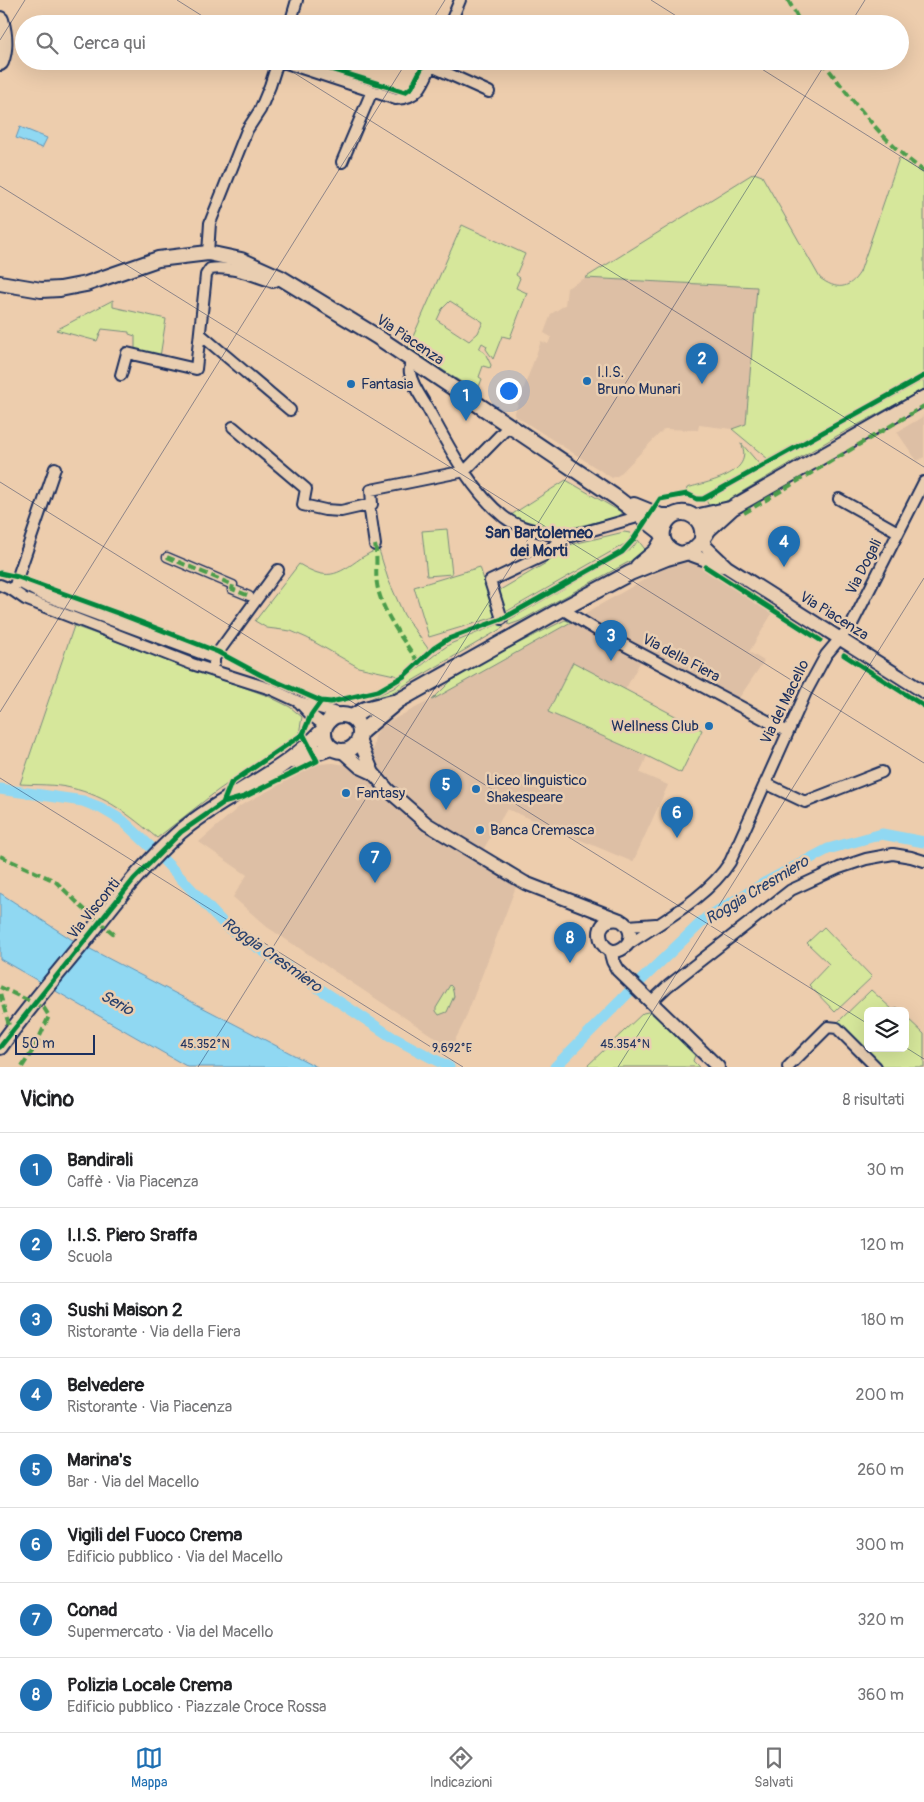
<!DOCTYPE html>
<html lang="it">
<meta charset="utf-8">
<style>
:root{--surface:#fff;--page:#f2f2f2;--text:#202124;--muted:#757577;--line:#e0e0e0;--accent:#1f6fb2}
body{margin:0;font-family:Pangolin,sans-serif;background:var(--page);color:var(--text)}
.controls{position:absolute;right:15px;bottom:15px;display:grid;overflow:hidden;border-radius:8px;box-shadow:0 5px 20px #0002}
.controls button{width:45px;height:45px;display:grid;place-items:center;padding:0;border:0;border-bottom:1px solid var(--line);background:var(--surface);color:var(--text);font:25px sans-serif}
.scale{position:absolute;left:15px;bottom:12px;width:80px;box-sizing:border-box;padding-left:5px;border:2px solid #1b2f5e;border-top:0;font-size:14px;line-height:18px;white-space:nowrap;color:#1b2f5e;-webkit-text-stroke:4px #e9ceb1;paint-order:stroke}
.you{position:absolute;left:508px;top:390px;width:18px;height:18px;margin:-12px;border:4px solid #fff;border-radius:50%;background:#1a73e8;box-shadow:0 0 0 8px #1a73e833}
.badge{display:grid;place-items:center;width:32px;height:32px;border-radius:50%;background:var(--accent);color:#fff;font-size:16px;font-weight:700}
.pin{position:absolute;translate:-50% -41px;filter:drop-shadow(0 1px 2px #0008)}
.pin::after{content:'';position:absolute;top:26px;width:18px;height:15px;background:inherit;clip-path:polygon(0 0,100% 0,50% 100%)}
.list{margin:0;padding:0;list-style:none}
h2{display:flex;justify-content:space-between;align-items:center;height:65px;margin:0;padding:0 20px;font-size:21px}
h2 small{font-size:16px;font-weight:400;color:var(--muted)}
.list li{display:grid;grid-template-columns:32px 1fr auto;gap:15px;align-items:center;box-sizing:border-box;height:75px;padding:0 20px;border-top:1px solid var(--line)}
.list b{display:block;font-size:19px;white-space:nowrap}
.list p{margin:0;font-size:16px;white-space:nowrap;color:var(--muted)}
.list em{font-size:16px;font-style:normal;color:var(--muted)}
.icon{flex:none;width:28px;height:28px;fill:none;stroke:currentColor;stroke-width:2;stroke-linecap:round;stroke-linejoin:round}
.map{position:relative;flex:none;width:924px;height:1067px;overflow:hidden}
.search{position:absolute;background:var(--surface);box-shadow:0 5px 20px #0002;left:15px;right:15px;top:15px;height:55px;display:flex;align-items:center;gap:12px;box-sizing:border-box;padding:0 18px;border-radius:28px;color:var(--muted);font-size:19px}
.sheet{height:665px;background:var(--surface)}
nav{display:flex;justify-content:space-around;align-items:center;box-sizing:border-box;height:70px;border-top:1px solid var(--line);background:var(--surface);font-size:14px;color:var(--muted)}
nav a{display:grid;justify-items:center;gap:2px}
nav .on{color:var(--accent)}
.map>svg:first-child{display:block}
</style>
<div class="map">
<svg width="924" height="1067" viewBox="0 0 924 1067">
<rect width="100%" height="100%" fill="#edcdad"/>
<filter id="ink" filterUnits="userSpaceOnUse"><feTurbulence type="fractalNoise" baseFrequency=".02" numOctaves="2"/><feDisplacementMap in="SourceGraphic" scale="10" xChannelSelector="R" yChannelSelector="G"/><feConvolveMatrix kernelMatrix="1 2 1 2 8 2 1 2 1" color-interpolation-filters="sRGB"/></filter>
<g filter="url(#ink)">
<!-- built -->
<path fill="#ddbfa5" d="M585,278L757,287L746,424L732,429L699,425L698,430L664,429L619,475L612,478L514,415L541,341L548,344L551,337L544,333L551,314L565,305L567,288Z
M924,416V457L917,461L897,432Z
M695,559L704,562L776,607L749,652L764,661L737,701L645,653L625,690L573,662L548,712L647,756L640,773L668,785L633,862L507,809L477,860L517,884L464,1022L451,1048L267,927L233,897L247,875L199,842L240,806L318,764L333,763L347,765L373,749L375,737L379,729L386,723L441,695L679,560Z"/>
<!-- green -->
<path fill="#d6e79b" stroke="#788b7c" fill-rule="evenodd" d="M899,158L924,174V373L768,459L732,429L746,424L757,287L585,278L754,173L762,176L820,278C836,290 849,290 860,272Z
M462,225L525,254L516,275L520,278L516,288L527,293L510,338L502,336L493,359L486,349L487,346L482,343L479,349L485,353L491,365L490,368L483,366L479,377L482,379L477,392L408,348ZM450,301L483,322L478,333L469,341L437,320L442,309Z
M113,300V307L166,319L160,357L135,351V336L129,334V332L102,329L97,341L56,330Z
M924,380V389L835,437L711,510L706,500Z
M741,443L760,465L700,497H698L686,492L687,488C707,482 756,474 741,443Z
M566,480L621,512V516L555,532L523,522L511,515Z
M447,529L452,574L427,576L422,531Z
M624,532L630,533L631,536L628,542L504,613L500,590L546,563L565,546Z
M638,540L647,552L520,621L509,625L507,621L626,553L634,546Z
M379,550L388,579L404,615L429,650L399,676L358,667L307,638L291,631L267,628L255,621L299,564C327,581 336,576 361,558C368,554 372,551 379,550Z
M480,567L495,617L429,637L414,587Z
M565,620L571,622L432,700L451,681L491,657Z
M501,623L504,627L395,691L367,705L365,701L394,688L437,653L450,644Z
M74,626L268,696L290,707L302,717L299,734L217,791L157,838C129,815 107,796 71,788C55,784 36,785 20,784Z
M573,662L702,730L681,773L647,756L548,712Z
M824,927L872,977L835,1012L809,985L829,964L807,943Z
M450,985L452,987L454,996L447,1012L439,1015L436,1011V1008Z
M871,990L893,1010L897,1007L900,1011H868V1048H905V1016L924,1034V1067H882L838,1022Z
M648,1012L653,1014L695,1055L693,1061L699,1067H586L643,1013Z"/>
<!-- water -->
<path fill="#90d8f2" stroke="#6194b7" d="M20,127L47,138L42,148L16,138Z
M0,893L71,939L317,1067H188L0,959Z"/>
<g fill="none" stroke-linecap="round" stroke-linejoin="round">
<!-- canal -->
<path stroke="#90d8f2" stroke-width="11" d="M0,789L83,801L101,808L123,821L157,853L227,927L392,1037L449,1067
M555,1067L633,988L706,918L766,882L828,849L882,834L924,842"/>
<!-- pedestrian casing -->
<g stroke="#1b2f5e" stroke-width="11">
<path id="pedestrian" d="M167,557L233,585L232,589L249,596"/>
</g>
<!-- minor casing -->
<g stroke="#1b2f5e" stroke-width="14">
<path id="minor" d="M290,24L297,0
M450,24L460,0
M280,61L396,99C421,98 424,81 433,61
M431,66L489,92
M342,162L372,91
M208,253L210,223L247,130L260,110L270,86L278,61
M200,334L290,410
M413,362C411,365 409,369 410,373C412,385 421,397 427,407C448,445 470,490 504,517C520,530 543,530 561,539
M121,375L127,353L196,369L206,275L210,269C230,265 254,276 273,282L281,278
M233,427L306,489L303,505L325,510L341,511L372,504L371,490L465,471L509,426
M839,499L898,532
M369,504L375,545
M17,581L41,594L214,658
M0,585L12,590L25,599L192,664L271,689L299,702L340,714
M15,585L55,468
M562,609L600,632L788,732
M502,619L490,581L543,556L561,539L634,518L638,514
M214,663V658L278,570
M299,702L311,715L325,726
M765,783L805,802L882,772
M628,926L656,924
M627,945C662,921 708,897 730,862L806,692L826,655L852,624L924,482
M651,1002L668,986L791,890L839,868L866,859L893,854L911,857L924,861
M788,1067L828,1027L837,1028L876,1067"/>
</g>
<!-- tertiary casing -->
<g stroke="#1b2f5e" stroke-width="16">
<path id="tertiary" d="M702,538L706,547L727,567L924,692
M687,553L722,566
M359,740L373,773L388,790L427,824L525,883L620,920C631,926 635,940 623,948C600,963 587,915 620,920
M342,751L360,767L373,773
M610,950L613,961L618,970L718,1067"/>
</g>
<!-- secondary casing -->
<g stroke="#1b2f5e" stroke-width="18">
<path id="secondary" d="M0,283L41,290L60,289L86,284L158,259L208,253L241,260L281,278L376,336L617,498L662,533
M634,505L661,516H672
M695,517L730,509
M681,554C645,546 669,499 694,517C701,522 703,530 702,538
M638,566L656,551L663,539
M324 733a18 18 0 1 1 36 0a18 18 0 1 1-36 0Z
M352,717L365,709L393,702
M361,732L398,701L562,609L630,573L667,558L692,551L700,543L709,529L732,508L924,398
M292,761L331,748
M0,1047C26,1010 56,976 85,940C114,903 143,864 180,832C226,793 283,775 324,729"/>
</g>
<!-- trunk casing -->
<g stroke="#1b2f5e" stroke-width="20">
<path id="trunk" d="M0,20C4,34 5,49 0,62"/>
</g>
<!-- pedestrian -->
<use href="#pedestrian" stroke="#e9ceb1" stroke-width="8"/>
<!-- minor -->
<use href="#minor" stroke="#e9ceb1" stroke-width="10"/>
<!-- tertiary -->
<use href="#tertiary" stroke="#e9ceb1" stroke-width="12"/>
<!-- secondary -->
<use href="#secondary" stroke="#e9ceb1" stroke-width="14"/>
<!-- trunk -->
<use href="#trunk" stroke="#e9ceb1" stroke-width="16"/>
<!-- quiet -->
<path stroke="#4c9d4c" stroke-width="4" stroke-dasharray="8 4" stroke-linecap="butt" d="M788,0L801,24
M822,61C853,100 883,143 924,171
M744,513L924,406
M375,545C378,558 375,571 377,584C381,611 404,641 419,663
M167,557L233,585L232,589L249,596
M0,856L55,881L85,910L114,934
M0,987L44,1008L49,1016L35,1047L22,1067
M0,994L11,1032"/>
<!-- cycleway casing -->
<g stroke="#e9ceb1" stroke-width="8">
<path id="cycleway" d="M305,61L405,92L412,87L425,61
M706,567L820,640
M0,573L18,577L120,614L218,652L261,675L321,701
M844,655L924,706
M223,803L231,783L303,734
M0,1047L134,879L181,832L223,803L244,797L317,761L303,734L311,715L321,701L331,702L378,691L404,676L434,648L448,639L502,619L622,552L633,540L660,499L687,494L697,499H703L924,376"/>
</g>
<!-- cycleway -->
<use href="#cycleway" stroke="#00873e" stroke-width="5"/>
</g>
</g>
<!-- ticks -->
<path fill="none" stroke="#1b2f5e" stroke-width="1" stroke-opacity="0.45" d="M177,0L215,24M651,0L689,24M430,24L445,0M850,24L865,0M0,40L25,0M275,61L924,467M749,61L924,171M0,186L924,763M0,482L868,1024M0,712L407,61M0,778L463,1067M905,1047L924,1059M198,1067L827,61M618,1067L924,578"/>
<!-- markers -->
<g fill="#1f6fb2" stroke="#e9ceb1" stroke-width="2">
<circle cx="587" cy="381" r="5"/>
<circle cx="351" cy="384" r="5"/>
<circle cx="709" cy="726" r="5"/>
<circle cx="476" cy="789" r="5"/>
<circle cx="346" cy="793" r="5"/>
<circle cx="480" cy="830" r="5"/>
</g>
<g text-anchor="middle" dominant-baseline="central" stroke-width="5" stroke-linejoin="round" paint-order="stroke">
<!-- street labels -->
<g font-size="15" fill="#1b2f5e" stroke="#e9ceb1">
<text transform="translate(410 340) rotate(34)">Via Piacenza</text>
<text transform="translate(864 567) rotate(-63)">Via Dogali</text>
<text transform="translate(834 616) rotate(32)">Via Piacenza</text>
<text transform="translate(681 658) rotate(28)">Via della Fiera</text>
<text transform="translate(785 702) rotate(-64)">Via del Macello</text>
<text transform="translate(94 909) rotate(-51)">Via Visconti</text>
</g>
<!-- poi labels -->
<g font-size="15" fill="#1b2f5e" stroke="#e9ceb1" text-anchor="start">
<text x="597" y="372">I.I.S.<tspan x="597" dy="17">Bruno Munari</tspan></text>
<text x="361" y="384">Fantasia</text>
<text x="699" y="726" text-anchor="end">Wellness Club</text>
<text x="486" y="780">Liceo linguistico<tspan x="486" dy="17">Shakespeare</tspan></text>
<text x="356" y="793">Fantasy</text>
<text x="490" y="830">Banca Cremasca</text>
</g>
<!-- neighbourhood labels -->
<g font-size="16" font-weight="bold" fill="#1b2f5e" stroke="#e9ceb1">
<text x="539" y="533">San Bartolemeo<tspan x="539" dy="18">dei Morti</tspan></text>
</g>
<!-- water labels -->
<g font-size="16" font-style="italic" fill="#27406d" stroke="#e9ceb1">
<text transform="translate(757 890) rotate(-31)">Roggia Cresmiero</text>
<text transform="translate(272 955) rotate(35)">Roggia Cresmiero</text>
<text transform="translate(117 1003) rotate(29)">Serio</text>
</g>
</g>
<g font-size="12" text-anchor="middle" fill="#1b2f5e" stroke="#e9ceb1" stroke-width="5" stroke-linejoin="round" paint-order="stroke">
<text x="205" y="1048">45.352°N</text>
<text x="625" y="1048">45.354°N</text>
<text x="452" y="1052">9.692°E</text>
</g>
</svg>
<div class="controls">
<button><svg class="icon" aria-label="layers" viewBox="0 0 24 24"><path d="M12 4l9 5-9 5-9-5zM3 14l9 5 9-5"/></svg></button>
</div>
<div class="scale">50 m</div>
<div class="you"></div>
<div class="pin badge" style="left:466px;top:421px">1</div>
<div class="pin badge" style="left:702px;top:384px">2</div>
<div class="pin badge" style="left:611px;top:661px">3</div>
<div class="pin badge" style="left:784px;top:567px">4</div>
<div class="pin badge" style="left:446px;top:810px">5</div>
<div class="pin badge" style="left:677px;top:838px">6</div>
<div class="pin badge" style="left:375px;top:883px">7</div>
<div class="pin badge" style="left:570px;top:963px">8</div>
<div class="search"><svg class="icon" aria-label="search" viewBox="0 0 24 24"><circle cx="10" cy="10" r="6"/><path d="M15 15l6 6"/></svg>Cerca qui</div>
</div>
<section class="sheet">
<h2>Vicino<small>8 risultati</small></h2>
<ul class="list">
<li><span class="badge">1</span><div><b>Bandirali</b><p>Caffè · Via Piacenza</p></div><em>30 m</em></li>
<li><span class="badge">2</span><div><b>I.I.S. Piero Sraffa</b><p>Scuola</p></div><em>120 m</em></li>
<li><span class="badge">3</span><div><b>Sushi Maison 2</b><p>Ristorante · Via della Fiera</p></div><em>180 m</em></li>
<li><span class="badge">4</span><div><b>Belvedere</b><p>Ristorante · Via Piacenza</p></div><em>200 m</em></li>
<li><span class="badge">5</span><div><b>Marina's</b><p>Bar · Via del Macello</p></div><em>260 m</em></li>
<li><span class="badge">6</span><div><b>Vigili del Fuoco Crema</b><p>Edificio pubblico · Via del Macello</p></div><em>300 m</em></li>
<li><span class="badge">7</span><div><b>Conad</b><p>Supermercato · Via del Macello</p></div><em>320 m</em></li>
<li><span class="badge">8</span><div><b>Polizia Locale Crema</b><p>Edificio pubblico · Piazzale Croce Rossa</p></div><em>360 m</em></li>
</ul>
</section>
<nav>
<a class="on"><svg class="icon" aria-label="map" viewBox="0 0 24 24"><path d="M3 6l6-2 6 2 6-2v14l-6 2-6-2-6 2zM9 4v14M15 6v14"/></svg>Mappa</a>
<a><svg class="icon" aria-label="directions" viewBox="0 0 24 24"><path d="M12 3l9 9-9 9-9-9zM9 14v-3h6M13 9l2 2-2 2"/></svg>Indicazioni</a>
<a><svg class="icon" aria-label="saved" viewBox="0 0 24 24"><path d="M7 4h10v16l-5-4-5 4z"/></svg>Salvati</a>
</nav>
